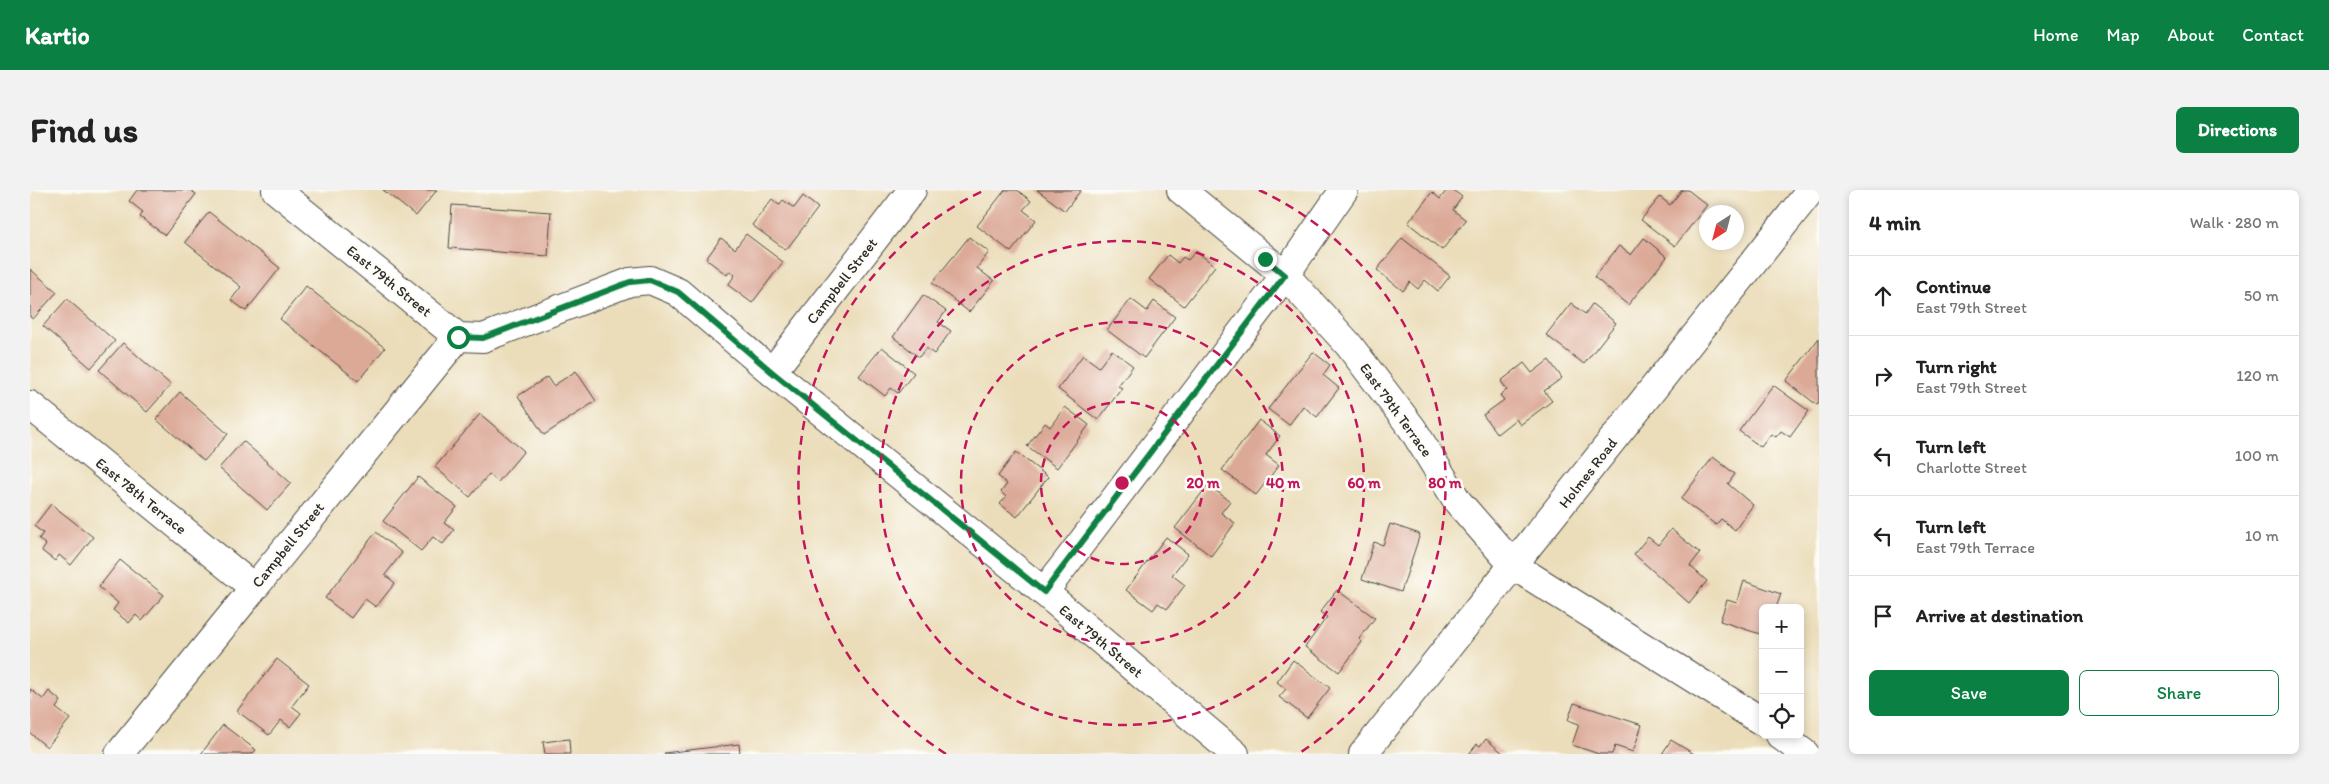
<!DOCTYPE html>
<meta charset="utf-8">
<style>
:root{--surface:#fff;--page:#f2f2f2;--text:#222;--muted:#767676;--line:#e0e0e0;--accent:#0b8043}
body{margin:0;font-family:Itim,sans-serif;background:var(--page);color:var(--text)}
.controls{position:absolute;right:15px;bottom:15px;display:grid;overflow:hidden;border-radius:8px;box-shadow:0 2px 8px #0003}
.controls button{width:45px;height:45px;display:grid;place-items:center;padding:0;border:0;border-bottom:1px solid var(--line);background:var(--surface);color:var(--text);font:25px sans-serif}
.compass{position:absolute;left:1669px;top:15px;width:45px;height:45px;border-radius:50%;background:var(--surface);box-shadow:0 2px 8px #0003;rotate:216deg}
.stop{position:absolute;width:15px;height:15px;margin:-11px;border:4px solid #0b8043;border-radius:50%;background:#fff}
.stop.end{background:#0b8043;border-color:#fff;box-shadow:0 1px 5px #0008}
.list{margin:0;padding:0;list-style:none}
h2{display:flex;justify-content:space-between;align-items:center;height:65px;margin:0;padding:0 20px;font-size:21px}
h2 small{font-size:16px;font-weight:400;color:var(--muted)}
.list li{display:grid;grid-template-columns:32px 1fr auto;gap:15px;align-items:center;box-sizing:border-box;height:80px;padding:0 20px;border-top:1px solid var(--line)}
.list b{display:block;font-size:19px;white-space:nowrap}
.list p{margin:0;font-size:16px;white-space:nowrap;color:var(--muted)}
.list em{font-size:16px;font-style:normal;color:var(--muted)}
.actions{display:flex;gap:10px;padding:15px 20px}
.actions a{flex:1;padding:11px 0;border:1px solid var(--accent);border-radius:8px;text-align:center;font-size:18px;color:var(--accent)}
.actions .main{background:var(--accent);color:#fff}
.icon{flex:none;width:28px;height:28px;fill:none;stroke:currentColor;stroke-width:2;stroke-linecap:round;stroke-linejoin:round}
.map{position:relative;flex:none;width:1789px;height:564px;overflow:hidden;border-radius:8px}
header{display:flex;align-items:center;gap:30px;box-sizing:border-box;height:70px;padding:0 25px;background:var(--accent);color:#fff}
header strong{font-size:24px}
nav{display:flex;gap:28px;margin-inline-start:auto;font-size:18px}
.intro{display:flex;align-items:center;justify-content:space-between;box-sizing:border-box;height:120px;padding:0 30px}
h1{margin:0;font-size:35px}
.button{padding:12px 22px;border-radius:8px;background:var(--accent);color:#fff;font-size:18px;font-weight:700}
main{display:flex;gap:30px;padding:0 30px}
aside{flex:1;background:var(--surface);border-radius:8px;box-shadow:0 2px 8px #0003}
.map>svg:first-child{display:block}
</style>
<header>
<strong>Kartio</strong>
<nav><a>Home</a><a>Map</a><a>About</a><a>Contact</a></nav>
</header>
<div class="intro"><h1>Find us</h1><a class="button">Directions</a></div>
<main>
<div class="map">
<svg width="1789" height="564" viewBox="0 0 1789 564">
<rect width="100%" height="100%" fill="#fdfcf7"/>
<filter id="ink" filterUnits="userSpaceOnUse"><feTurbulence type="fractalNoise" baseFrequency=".02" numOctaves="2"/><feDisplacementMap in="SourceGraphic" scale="10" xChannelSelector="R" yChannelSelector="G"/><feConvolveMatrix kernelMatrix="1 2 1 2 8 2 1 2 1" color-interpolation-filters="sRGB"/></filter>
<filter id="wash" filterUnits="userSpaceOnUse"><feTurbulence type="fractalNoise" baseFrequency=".0096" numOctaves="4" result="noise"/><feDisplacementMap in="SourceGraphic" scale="20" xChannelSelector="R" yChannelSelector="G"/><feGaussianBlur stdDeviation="1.12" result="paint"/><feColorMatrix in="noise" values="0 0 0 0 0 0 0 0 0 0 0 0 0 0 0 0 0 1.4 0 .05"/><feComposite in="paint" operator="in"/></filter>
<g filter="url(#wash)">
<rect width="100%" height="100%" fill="#ebddba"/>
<g id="blocks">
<!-- building -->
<path fill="#dca997" d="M107,0H160L166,4L135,45L110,27L113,22L99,11Z
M353,0H407L386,26Z
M975,0H987L1001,11L993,20L1006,30L981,62L947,36Z
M1007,0H1051L1035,21Z
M1417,0H1423L1432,7L1423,20L1436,30L1412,60L1378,33L1402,2L1410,9Z
M1652,0H1658L1677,15L1645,56L1611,30L1630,7L1640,15Z
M773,6L788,18L756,60L722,35L742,9L749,15L753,10L764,18Z
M422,15L521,22L518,66L419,58Z
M179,22L250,78L216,121L201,110L211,97L155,52Z
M716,44L753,72L722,113L698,95L705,85L700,81L697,85L676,69L691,48L705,59Z
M939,47L959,62L947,78L964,91L939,122L902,93Z
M1372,48L1420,86L1408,101L1395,90L1388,99L1380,92L1373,101L1347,80Z
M1614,48L1637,67L1598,115L1564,87L1589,56L1601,65Z
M1166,61L1185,76L1154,116L1119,89L1138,65L1148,73L1153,67L1158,70Z
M0,79L27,102L3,129L0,127Z
M276,96L355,158L328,191L250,129Z
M893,105L916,121L908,132L921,141L904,164L896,158L889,167L863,147Z
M37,109L85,151L61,178L13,136Z
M1101,109L1117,121L1124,111L1145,127L1114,168L1077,140Z
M1541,113L1555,124L1562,114L1586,133L1554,174L1516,145Z
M1789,148V213L1787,215L1756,191Z
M93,153L141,195L117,222L69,180Z
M852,157L884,183L868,203L861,198L855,206L829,186Z
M1082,160L1103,176L1088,196L1092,198L1068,230L1028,199L1053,165L1069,177Z
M1283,162L1300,175L1293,185L1309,198L1287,227L1273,216L1259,235L1238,219Z
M1519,170L1532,188L1514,201L1522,211L1490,235L1486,229L1467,244L1453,225L1474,210L1470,205L1477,200L1471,191L1494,173L1502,183Z
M546,181L566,211L514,245L488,206L517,187L523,196Z
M1743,195L1779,221L1760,247L1751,241L1746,247L1741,244L1731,257L1709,241Z
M150,202L198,244L174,271L126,229Z
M1035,217L1059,235L1027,278L997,256L1015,233L1020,237Z
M450,224L494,261L468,292L459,284L440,307L405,277Z
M1229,230L1250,246L1236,265L1249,275L1226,305L1192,280Z
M213,251L261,293L237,320L189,278Z
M986,262L1018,287L987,327L970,314L976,307L971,302L977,294L968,286Z
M1683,267L1705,284L1698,294L1723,315L1705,340L1691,329L1686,335L1651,309Z
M388,287L427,317L414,333L424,340L413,354L403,347L391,361L353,331Z
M1178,295L1200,311L1191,323L1205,333L1181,366L1145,338Z
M21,314L63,347L41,375L29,365L25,371L12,361L16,355L9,349L13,343L4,336Z
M1360,334L1390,344L1371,402L1332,389L1344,352L1353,355Z
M1641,339L1670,363L1660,376L1677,391L1659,413L1604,364L1618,347L1628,355Z
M346,342L372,363L355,385L365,393L346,417L335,409L321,428L295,408Z
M1136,347L1158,364L1142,385L1155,395L1137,419L1128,413L1123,420L1096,400Z
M90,370L134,405L112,431L106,425L99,433L83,420L88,413L69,397Z
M1714,391L1751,404L1746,418H1733V445L1690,431L1697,410L1707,413Z
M1307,400L1345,428L1329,449L1332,452L1309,482L1275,457L1297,427L1290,422Z
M247,469L279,494L262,516L271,523L260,537L251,530L239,545L207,521Z
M1263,470L1300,498L1277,528L1249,507L1256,499L1247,492Z
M0,499L13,509L19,501L31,511L26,518L40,529L17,557L0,543Z
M1544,513L1612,535L1603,562L1585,556L1582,564H1569L1542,555L1549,534L1538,530Z
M193,535L226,560L222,564H171Z
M539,549L540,564H515L513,552Z
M1456,549L1474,564H1439L1447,554L1450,556Z
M1641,550L1664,564H1632Z
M709,554L710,564H635L634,563Z"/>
</g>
</g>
<g filter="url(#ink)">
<use href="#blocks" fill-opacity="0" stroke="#484640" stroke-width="1"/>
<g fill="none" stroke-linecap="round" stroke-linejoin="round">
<!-- minor casing -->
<g stroke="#484640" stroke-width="30">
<path id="minor" d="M1151,0L1255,85L1318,154L1382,238L1428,312L1484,376L1733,532
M742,182L882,0
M0,215L223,397
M1014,402L1255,85L1314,0
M1750,545L1775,564
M89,564L428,147"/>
</g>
<!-- tertiary casing -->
<g stroke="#484640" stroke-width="30">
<path id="tertiary" d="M246,0L428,147L453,148L600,92L620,90L648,102L742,182L1014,402L1205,564"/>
</g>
<!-- secondary casing -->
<g stroke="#484640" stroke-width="30">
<path id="secondary" d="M1333,564L1781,0"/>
</g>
<!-- minor -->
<use href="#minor" stroke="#fff" stroke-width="28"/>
<!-- tertiary -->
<use href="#tertiary" stroke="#fff" stroke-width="28"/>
<!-- secondary -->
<use href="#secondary" stroke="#fff" stroke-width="28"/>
</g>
</g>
<g fill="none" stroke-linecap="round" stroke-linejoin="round" filter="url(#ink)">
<!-- route -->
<path stroke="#0b8043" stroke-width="6" d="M428,147L453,148L600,92L620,90L648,102L742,182L1014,402L1255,85L1235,69"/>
</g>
<!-- distance rings -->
<g fill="none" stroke="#c2185b" stroke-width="2.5" stroke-dasharray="9 6">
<circle cx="1092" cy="293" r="81"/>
<circle cx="1092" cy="293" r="161"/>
<circle cx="1092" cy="293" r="242"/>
<path d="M916 564A323 323 0 0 1 955 0M1229 0A323 323 0 0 1 1268 564"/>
</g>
<g text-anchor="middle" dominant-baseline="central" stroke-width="5" stroke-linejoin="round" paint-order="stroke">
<!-- street labels -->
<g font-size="15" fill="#2b2b2b" stroke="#fdfcf7">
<text transform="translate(359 91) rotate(39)">East 79th Street</text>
<text transform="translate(812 91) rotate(-52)">Campbell Street</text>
<text transform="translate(1366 220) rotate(54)">East 79th Terrace</text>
<text transform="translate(1558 283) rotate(-52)">Holmes Road</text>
<text transform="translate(111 306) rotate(39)">East 78th Terrace</text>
<text transform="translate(258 355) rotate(-51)">Campbell Street</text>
<text transform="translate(1071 451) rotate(40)">East 79th Street</text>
</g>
</g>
<circle cx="1092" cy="293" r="8" fill="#c2185b" stroke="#fdfcf7" stroke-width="2.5"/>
<g font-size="15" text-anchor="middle" font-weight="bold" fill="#c2185b" stroke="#fdfcf7" stroke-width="5" stroke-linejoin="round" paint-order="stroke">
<text x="1173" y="298">20 m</text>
<text x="1253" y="298">40 m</text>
<text x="1334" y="298">60 m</text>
<text x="1415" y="298">80 m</text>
</g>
</svg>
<div class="controls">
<button>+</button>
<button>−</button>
<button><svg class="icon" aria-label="locate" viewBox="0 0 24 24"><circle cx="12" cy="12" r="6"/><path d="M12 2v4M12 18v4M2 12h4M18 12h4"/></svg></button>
</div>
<svg class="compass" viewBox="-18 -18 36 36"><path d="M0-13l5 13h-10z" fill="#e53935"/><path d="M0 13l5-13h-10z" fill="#767676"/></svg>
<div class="stop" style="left:428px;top:147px"></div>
<div class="stop end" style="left:1235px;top:69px"></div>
</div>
<aside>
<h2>4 min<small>Walk · 280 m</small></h2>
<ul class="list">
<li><svg class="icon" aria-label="ahead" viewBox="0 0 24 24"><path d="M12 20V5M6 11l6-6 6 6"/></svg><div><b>Continue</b><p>East 79th Street</p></div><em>50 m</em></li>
<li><svg class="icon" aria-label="right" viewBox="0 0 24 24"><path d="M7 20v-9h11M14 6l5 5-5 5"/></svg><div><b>Turn right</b><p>East 79th Street</p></div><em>120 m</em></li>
<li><svg class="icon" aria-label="left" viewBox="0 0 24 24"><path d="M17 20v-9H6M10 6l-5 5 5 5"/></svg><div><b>Turn left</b><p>Charlotte Street</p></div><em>100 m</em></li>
<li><svg class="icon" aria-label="left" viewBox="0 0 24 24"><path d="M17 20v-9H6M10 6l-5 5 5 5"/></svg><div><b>Turn left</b><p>East 79th Terrace</p></div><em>10 m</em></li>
<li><svg class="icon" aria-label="arrive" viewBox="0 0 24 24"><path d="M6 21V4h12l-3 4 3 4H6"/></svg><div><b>Arrive at destination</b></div></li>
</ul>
<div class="actions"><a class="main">Save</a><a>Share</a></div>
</aside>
</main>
